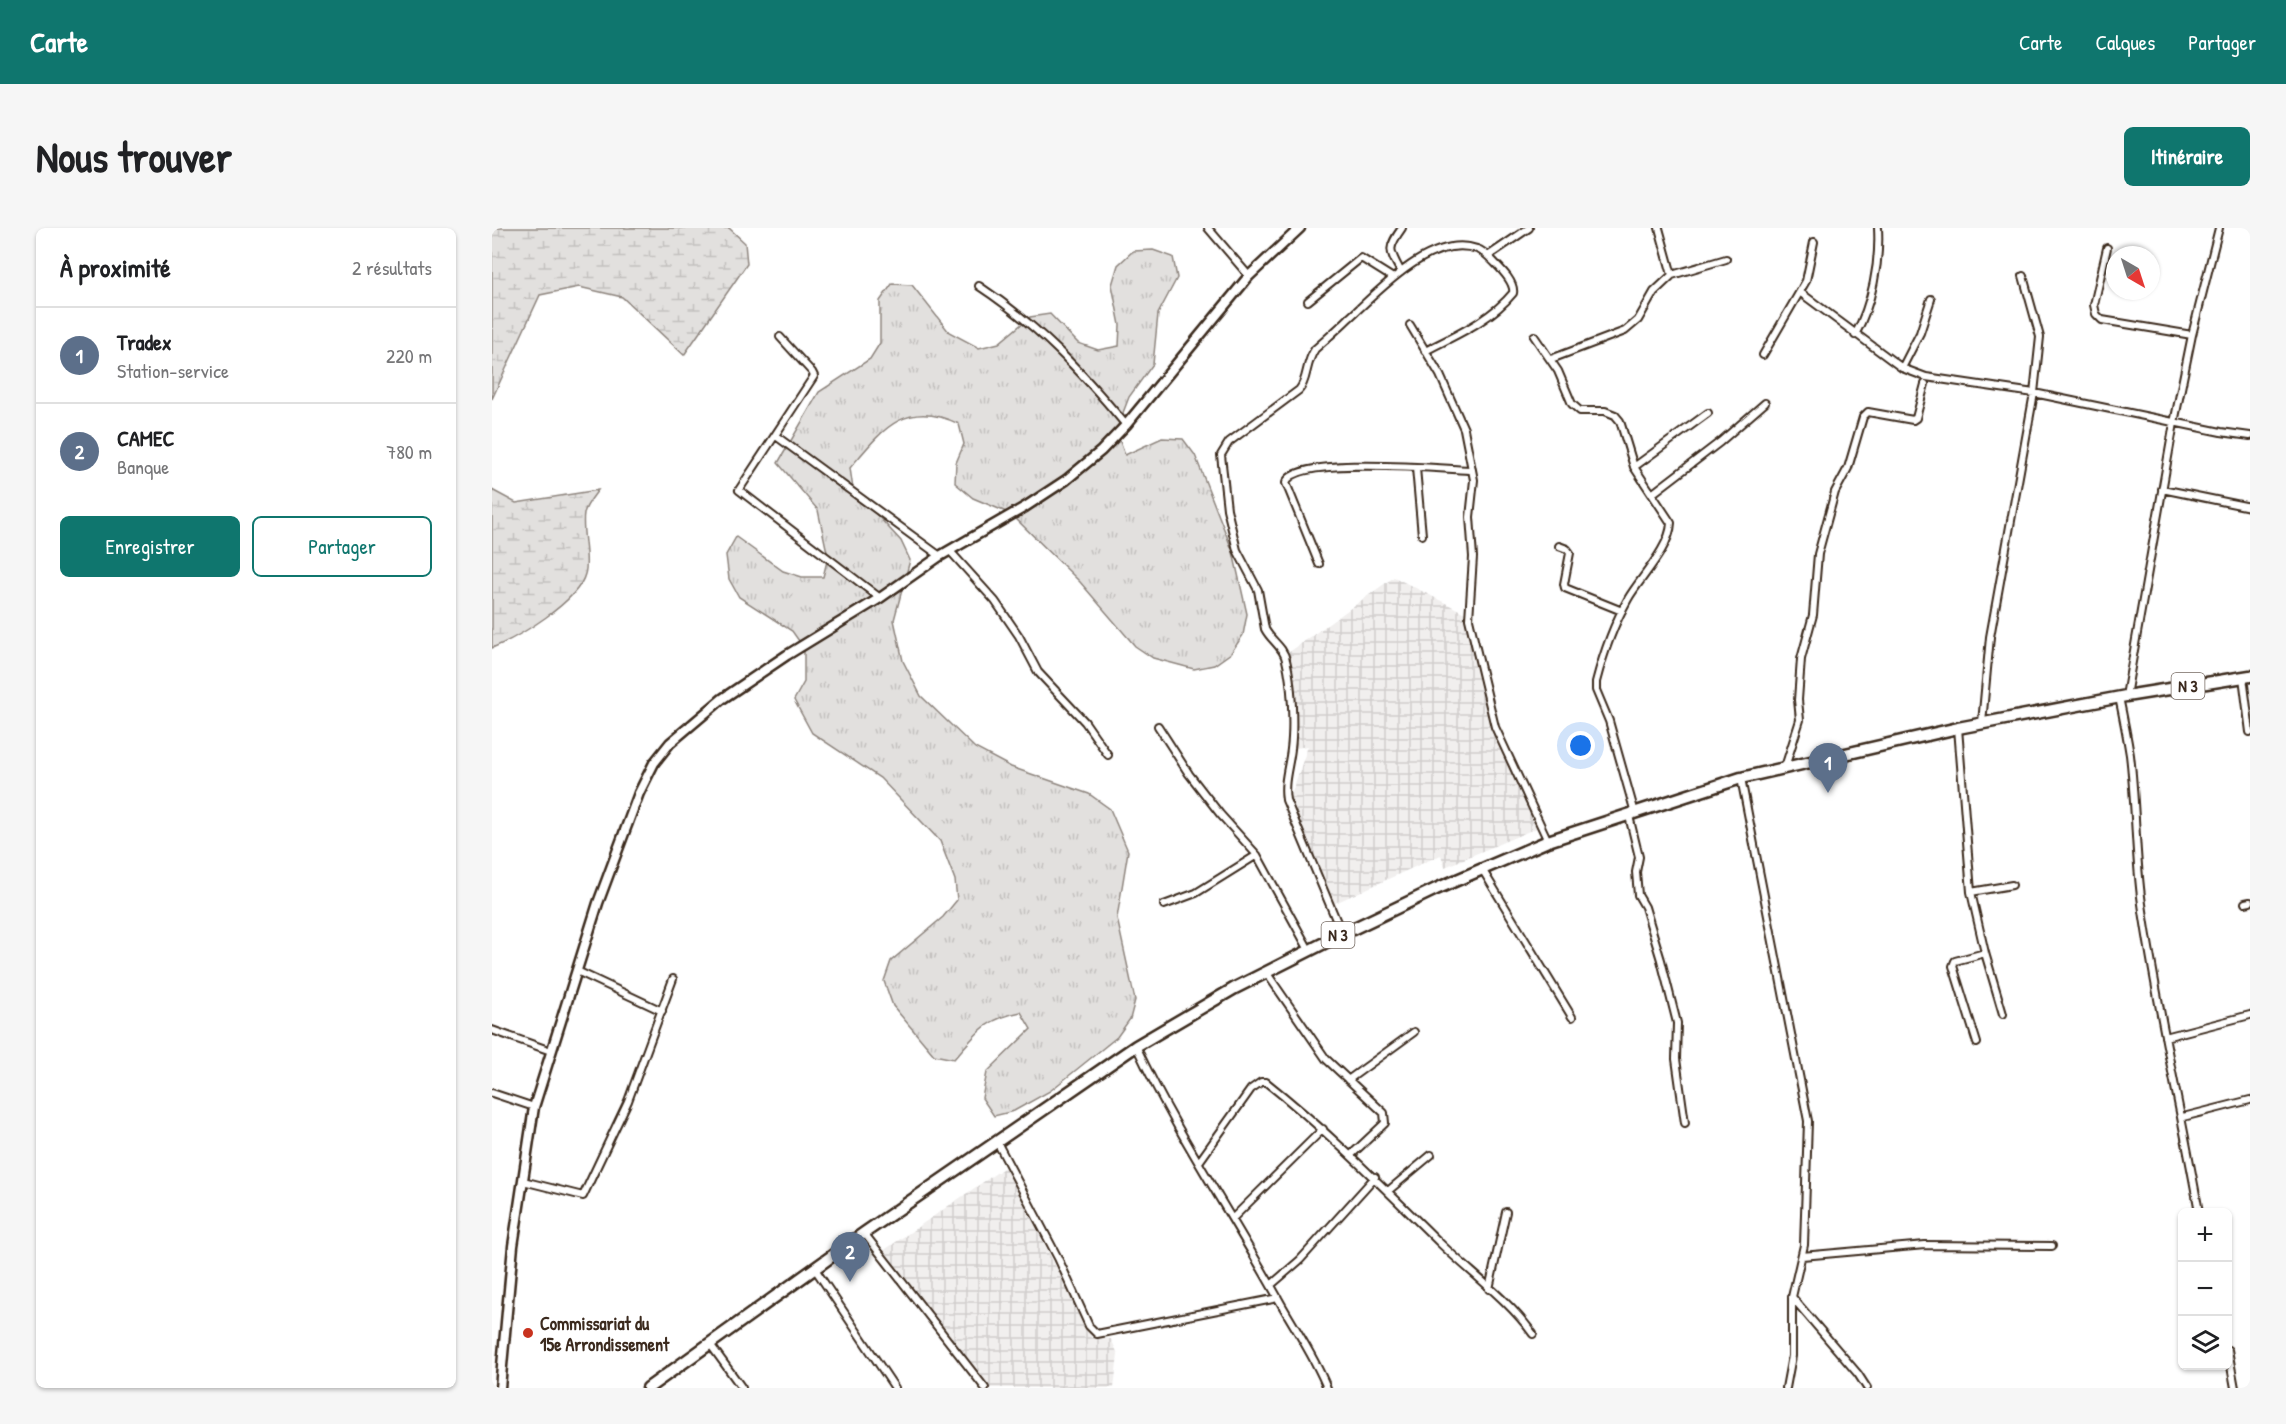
<!DOCTYPE html>
<html lang="fr">
<meta charset="utf-8">
<style>
:root{--surface:#fff;--page:#f6f6f6;--text:#202124;--muted:#757577;--line:#e0e0e0;--accent:#0f766e}
body{margin:0;font-family:"Patrick Hand",sans-serif;background:var(--page);color:var(--text)}
.controls{position:absolute;right:18px;bottom:18px;display:grid;overflow:hidden;border-radius:9px;box-shadow:0 2px 4px #0004}
.controls button{width:54px;height:54px;display:grid;place-items:center;padding:0;border:0;border-bottom:2px solid var(--line);background:var(--surface);color:var(--text);font:30px sans-serif}
.compass{position:absolute;left:1614px;top:18px;width:54px;height:54px;border-radius:50%;background:var(--surface);box-shadow:0 2px 4px #0004;rotate:141deg}
.you{position:absolute;left:1089px;top:518px;width:21px;height:21px;margin:-15px;border:4px solid #fff;border-radius:50%;background:#1a73e8;box-shadow:0 0 0 9px #1a73e833}
.badge{display:grid;place-items:center;width:39px;height:39px;border-radius:50%;background:var(--accent);color:#fff;font-size:20px;font-weight:700}
.pin{position:absolute;translate:-50% -50px;filter:drop-shadow(0 2px 3px #0008)}
.pin::after{content:'';position:absolute;top:32px;width:21px;height:18px;background:inherit;clip-path:polygon(0 0,100% 0,50% 100%)}
.list{margin:0;padding:0;list-style:none}
h2{display:flex;justify-content:space-between;align-items:center;height:78px;margin:0;padding:0 24px;font-size:26px}
h2 small{font-size:20px;font-weight:400;color:var(--muted)}
.list li{display:grid;grid-template-columns:39px 1fr auto;gap:18px;align-items:center;box-sizing:border-box;height:96px;padding:0 24px;border-top:2px solid var(--line)}
.list b{display:block;font-size:22px;white-space:nowrap}
.list p{margin:0;font-size:20px;white-space:nowrap;color:var(--muted)}
.list em{font-size:20px;font-style:normal;color:var(--muted)}
.actions{display:flex;gap:12px;padding:18px 24px}
.actions a{flex:1;padding:14px 0;border:2px solid var(--accent);border-radius:9px;text-align:center;font-size:21px;color:var(--accent)}
.actions .main{background:var(--accent);color:#fff}
.icon{flex:none;width:33px;height:33px;fill:none;stroke:currentColor;stroke-width:2;stroke-linecap:round;stroke-linejoin:round}
.map{position:relative;flex:none;width:1758px;height:1160px;overflow:hidden;border-radius:9px}
header{display:flex;align-items:center;gap:36px;box-sizing:border-box;height:84px;padding:0 30px;background:var(--accent);color:#fff}
header strong{font-size:28px}
nav{display:flex;gap:33px;margin-inline-start:auto;font-size:21px}
.intro{display:flex;align-items:center;justify-content:space-between;box-sizing:border-box;height:144px;padding:0 36px}
h1{margin:0;font-size:42px}
.button{padding:15px 27px;border-radius:9px;background:var(--accent);color:#fff;font-size:21px;font-weight:700}
main{display:flex;gap:36px;padding:0 36px}
aside{flex:1;background:var(--surface);border-radius:9px;box-shadow:0 2px 4px #0004}
.map>svg:first-child{display:block}
</style>
<header>
<strong>Carte</strong>
<nav><a>Carte</a><a>Calques</a><a>Partager</a></nav>
</header>
<div class="intro"><h1>Nous trouver</h1><a class="button">Itinéraire</a></div>
<main>
<aside>
<h2>À proximité<small>2 résultats</small></h2>
<ul class="list">
<li><span class="badge" style="background:#5c6f8a">1</span><div><b>Tradex</b><p>Station-service</p></div><em>220 m</em></li>
<li><span class="badge" style="background:#5c6f8a">2</span><div><b>CAMEC</b><p>Banque</p></div><em>780 m</em></li>
</ul>
<div class="actions"><a class="main">Enregistrer</a><a>Partager</a></div>
</aside>
<div class="map">
<svg width="1758" height="1160" viewBox="0 0 1758 1160">
<defs>
<pattern id="industrial-grid" width="8" height="8" patternUnits="userSpaceOnUse" patternTransform="scale(1.5)"><rect width="8" height="8" fill="#f1efee"/><path d="M0 4h8M4 0v8" fill="none" stroke="#d0cdcc"/></pattern>
<pattern id="grass-tufts" width="24" height="20" patternUnits="userSpaceOnUse" patternTransform="scale(1.5)"><rect width="24" height="20" fill="#e2e0de"/><path d="M3 7l-1-3M5 7V3M7 7l1-3M15 17l-1-3M17 17v-4M19 17l1-3" fill="none" stroke="#c3c0be"/></pattern>
<pattern id="wetland-marsh" width="20" height="14" patternUnits="userSpaceOnUse" patternTransform="scale(1.5)"><rect width="20" height="14" fill="#e2e0de"/><path d="M1 5h8M5 5V1M11 12h8M15 12V8" fill="none" stroke="#c3c0be"/></pattern>
</defs>
<rect width="100%" height="100%" fill="#fff"/>
<filter id="ink" filterUnits="userSpaceOnUse"><feTurbulence type="fractalNoise" baseFrequency=".0167" numOctaves="2"/><feDisplacementMap in="SourceGraphic" scale="12" xChannelSelector="R" yChannelSelector="G"/><feConvolveMatrix kernelMatrix="1 2 1 2 8 2 1 2 1" color-interpolation-filters="sRGB"/></filter>
<g filter="url(#ink)">
<!-- industrial -->
<path fill="url(#industrial-grid)" d="M902,349L973,385L1003,512L1047,599L953,639L949,627L841,676L798,570L816,518L804,520L796,425Z
M513,939L600,1110L619,1111L626,1126L622,1160H496L388,1025Z"/>
<!-- grass -->
<path fill="url(#grass-tufts)" stroke="#8e857e" stroke-width="1.5" d="M661,22L681,29L685,50L666,86L661,136L637,169L624,203L633,227L670,210L691,211L703,227L741,324L755,386L751,407L739,425L722,437L702,441L661,430L643,418L588,354L519,286L481,270L463,255L464,235L472,216L467,196C413,170 390,202 358,240L361,261L409,313L418,332L402,392L411,433L429,468L483,520L519,539L597,566L618,581L636,623L625,690L643,772L638,791L625,809L558,863L522,883L502,888L490,870L495,844L539,801L529,784C493,791 486,804 462,831L442,827L401,778L392,753L399,733L451,689L465,672L463,652L448,613L388,550L320,505L302,472L312,454V420L300,403L247,369L237,351L234,327L244,309L291,343L310,349H331L336,329L326,282L286,235L327,164L378,131L388,115V73L400,56L420,57L457,104L487,120L507,115L538,89L558,86L586,115L606,122L627,118L628,97L620,57L626,37L641,23Z"/>
<!-- wetland -->
<path fill="url(#wetland-marsh)" stroke="#8e857e" stroke-width="1.5" d="M0,0H237L253,15L255,36L192,127L130,69L87,59L48,67L0,171Z
M0,262L24,275L106,262C101,269 93,278 92,286C89,303 98,331 93,346C86,374 25,410 0,420Z"/>
<g fill="none" stroke-linecap="round" stroke-linejoin="round">
<!-- minor casing -->
<g stroke="#3b2a1e" stroke-width="10">
<path id="minor" d="M716,0L757,48
M1167,0L1180,47
M1615,20L1602,77L1604,86L1610,92L1700,107
M996,28L1037,0
M909,44C897,22 895,21 910,0
M487,58C546,97 589,143 634,197
M1309,65L1410,140L1434,149L1542,165L1729,204L1758,208
M816,73L869,30L901,50
M918,97L948,147L972,201L982,252L978,289L981,329L977,391L1003,499L1056,613
M1363,107C1380,76 1388,35 1386,0
M1042,108L1066,143L1080,176L1088,183H1113L1123,187L1128,193L1142,239L1179,295C1178,320 1148,350 1136,371C1122,396 1111,427 1104,454V462L1117,493L1143,585
M288,109L320,144L322,148L247,262L388,370
M1271,127L1314,53L1322,14
M1059,131L1133,103L1146,92L1162,64L1180,47L1234,31
M1410,140L1428,105L1439,71
M284,208L448,328
M1142,239L1216,185
M924,240L930,307
M1670,261L1758,279
M1160,266L1228,214L1273,175
M1067,318L1075,321L1078,325L1072,356L1073,360L1130,383
M458,323L503,373L527,408L546,444L593,494L616,527
M827,336L794,255C802,227 951,241 980,242
M1751,449L1758,504
M1634,468L1682,195L1700,107L1727,0
M1627,469C1631,488 1635,508 1638,527C1644,577 1643,627 1650,676C1665,780 1689,882 1707,984
M1490,495L1498,409L1542,165L1548,109L1531,48
M666,498L697,546L728,586L765,627L817,722
M1466,500L1479,664L1493,725L1511,786
M1293,539L1308,492L1306,472L1309,431L1321,387L1326,326L1343,264L1356,240L1371,189L1376,184L1421,192L1424,190L1433,156
M1249,550L1316,893L1312,1017L1300,1069V1128L1294,1160
M1137,588L1147,629L1144,644L1146,667L1153,679L1169,732L1185,795L1184,831L1193,895
M990,641L1080,789
M1479,664L1520,657
M1753,675L1758,674
M672,677L704,665L765,627
M850,706L794,572C791,554 797,539 799,521C802,497 800,455 794,432C791,418 779,413 773,401L766,362L745,322L735,281L729,227L737,214L807,162C816,152 813,136 823,121C834,111 846,101 857,90C887,63 939,5 985,21C992,23 998,30 1003,35C1010,42 1023,55 1021,65C999,92 964,107 933,123
M85,743L170,783
M774,744L834,831L892,885L893,895L859,927
M0,802L59,823
M1673,809L1758,787
M1485,815L1461,738L1463,733L1493,725
M644,818C685,906 740,987 787,1072C803,1101 823,1129 835,1160
M856,852L922,804
M0,865L42,879
M1691,889L1758,872
M505,914L566,1030L597,1098L605,1106L786,1070
M707,934L759,861L769,854H774C837,904 892,960 949,1016C979,1045 1017,1072 1041,1106
M31,953L91,968L136,873L181,751
M896,963L939,927
M741,990L831,901
M372,1005L493,1160
M1310,1028L1433,1017L1560,1018
M323,1041L403,1160
M779,1057L808,1032L883,949
M997,1061L1014,984
M1300,1069L1366,1146L1375,1160
M218,1116L250,1160
M1736,1122L1743,1160"/>
</g>
<!-- secondary casing -->
<g stroke="#3b2a1e" stroke-width="13">
<path id="secondary" d="M8,1160L21,1018L42,879L106,675L147,565L162,535L178,515L230,471L295,427L388,370L448,328L533,279L574,252L609,223L634,197L757,48L808,0"/>
</g>
<!-- trunk casing -->
<g stroke="#3b2a1e" stroke-width="15">
<path id="trunk" d="M156,1160L372,1005L644,818L743,760L850,706L944,661L1056,613L1249,550L1466,500L1634,468L1758,448"/>
</g>
<!-- minor -->
<use href="#minor" stroke="#fff" stroke-width="6"/>
<!-- secondary -->
<use href="#secondary" stroke="#fff" stroke-width="8"/>
<!-- trunk -->
<use href="#trunk" stroke="#fff" stroke-width="10"/>
</g>
</g>
<!-- markers -->
<circle fill="#c8321e" stroke="#fff" stroke-width="2" cx="36" cy="1105" r="6"/>
<g text-anchor="middle" dominant-baseline="central" stroke-width="4.5" stroke-linejoin="round" paint-order="stroke">
<!-- shield labels -->
<g fill="#fff" stroke="#766a62" stroke-width="1.5">
<rect x="1679.5" y="445" width="33" height="26" rx="4.5"/>
<rect x="829.5" y="694" width="33" height="26" rx="4.5"/>
</g>
<g font-size="16" font-weight="bold" fill="#3b2a1e">
<text x="1696" y="458">N 3</text>
<text x="846" y="707">N 3</text>
</g>
<!-- poi labels -->
<g font-size="18" font-weight="bold" fill="#3b2a1e" stroke="#fff" text-anchor="start">
<text x="48" y="1095">Commissariat du<tspan x="48" dy="21">15e Arrondissement</tspan></text>
</g>
</g>
</svg>
<div class="controls">
<button>+</button>
<button>−</button>
<button><svg class="icon" aria-label="layers" viewBox="0 0 24 24"><path d="M12 4l9 5-9 5-9-5zM3 14l9 5 9-5"/></svg></button>
</div>
<svg class="compass" viewBox="-18 -18 36 36"><path d="M0-13l5 13h-10z" fill="#e53935"/><path d="M0 13l5-13h-10z" fill="#757577"/></svg>
<div class="you"></div>
<div class="pin badge" style="left:1336px;top:565px;background:#5c6f8a">1</div>
<div class="pin badge" style="left:358px;top:1054px;background:#5c6f8a">2</div>
</div>
</main>
